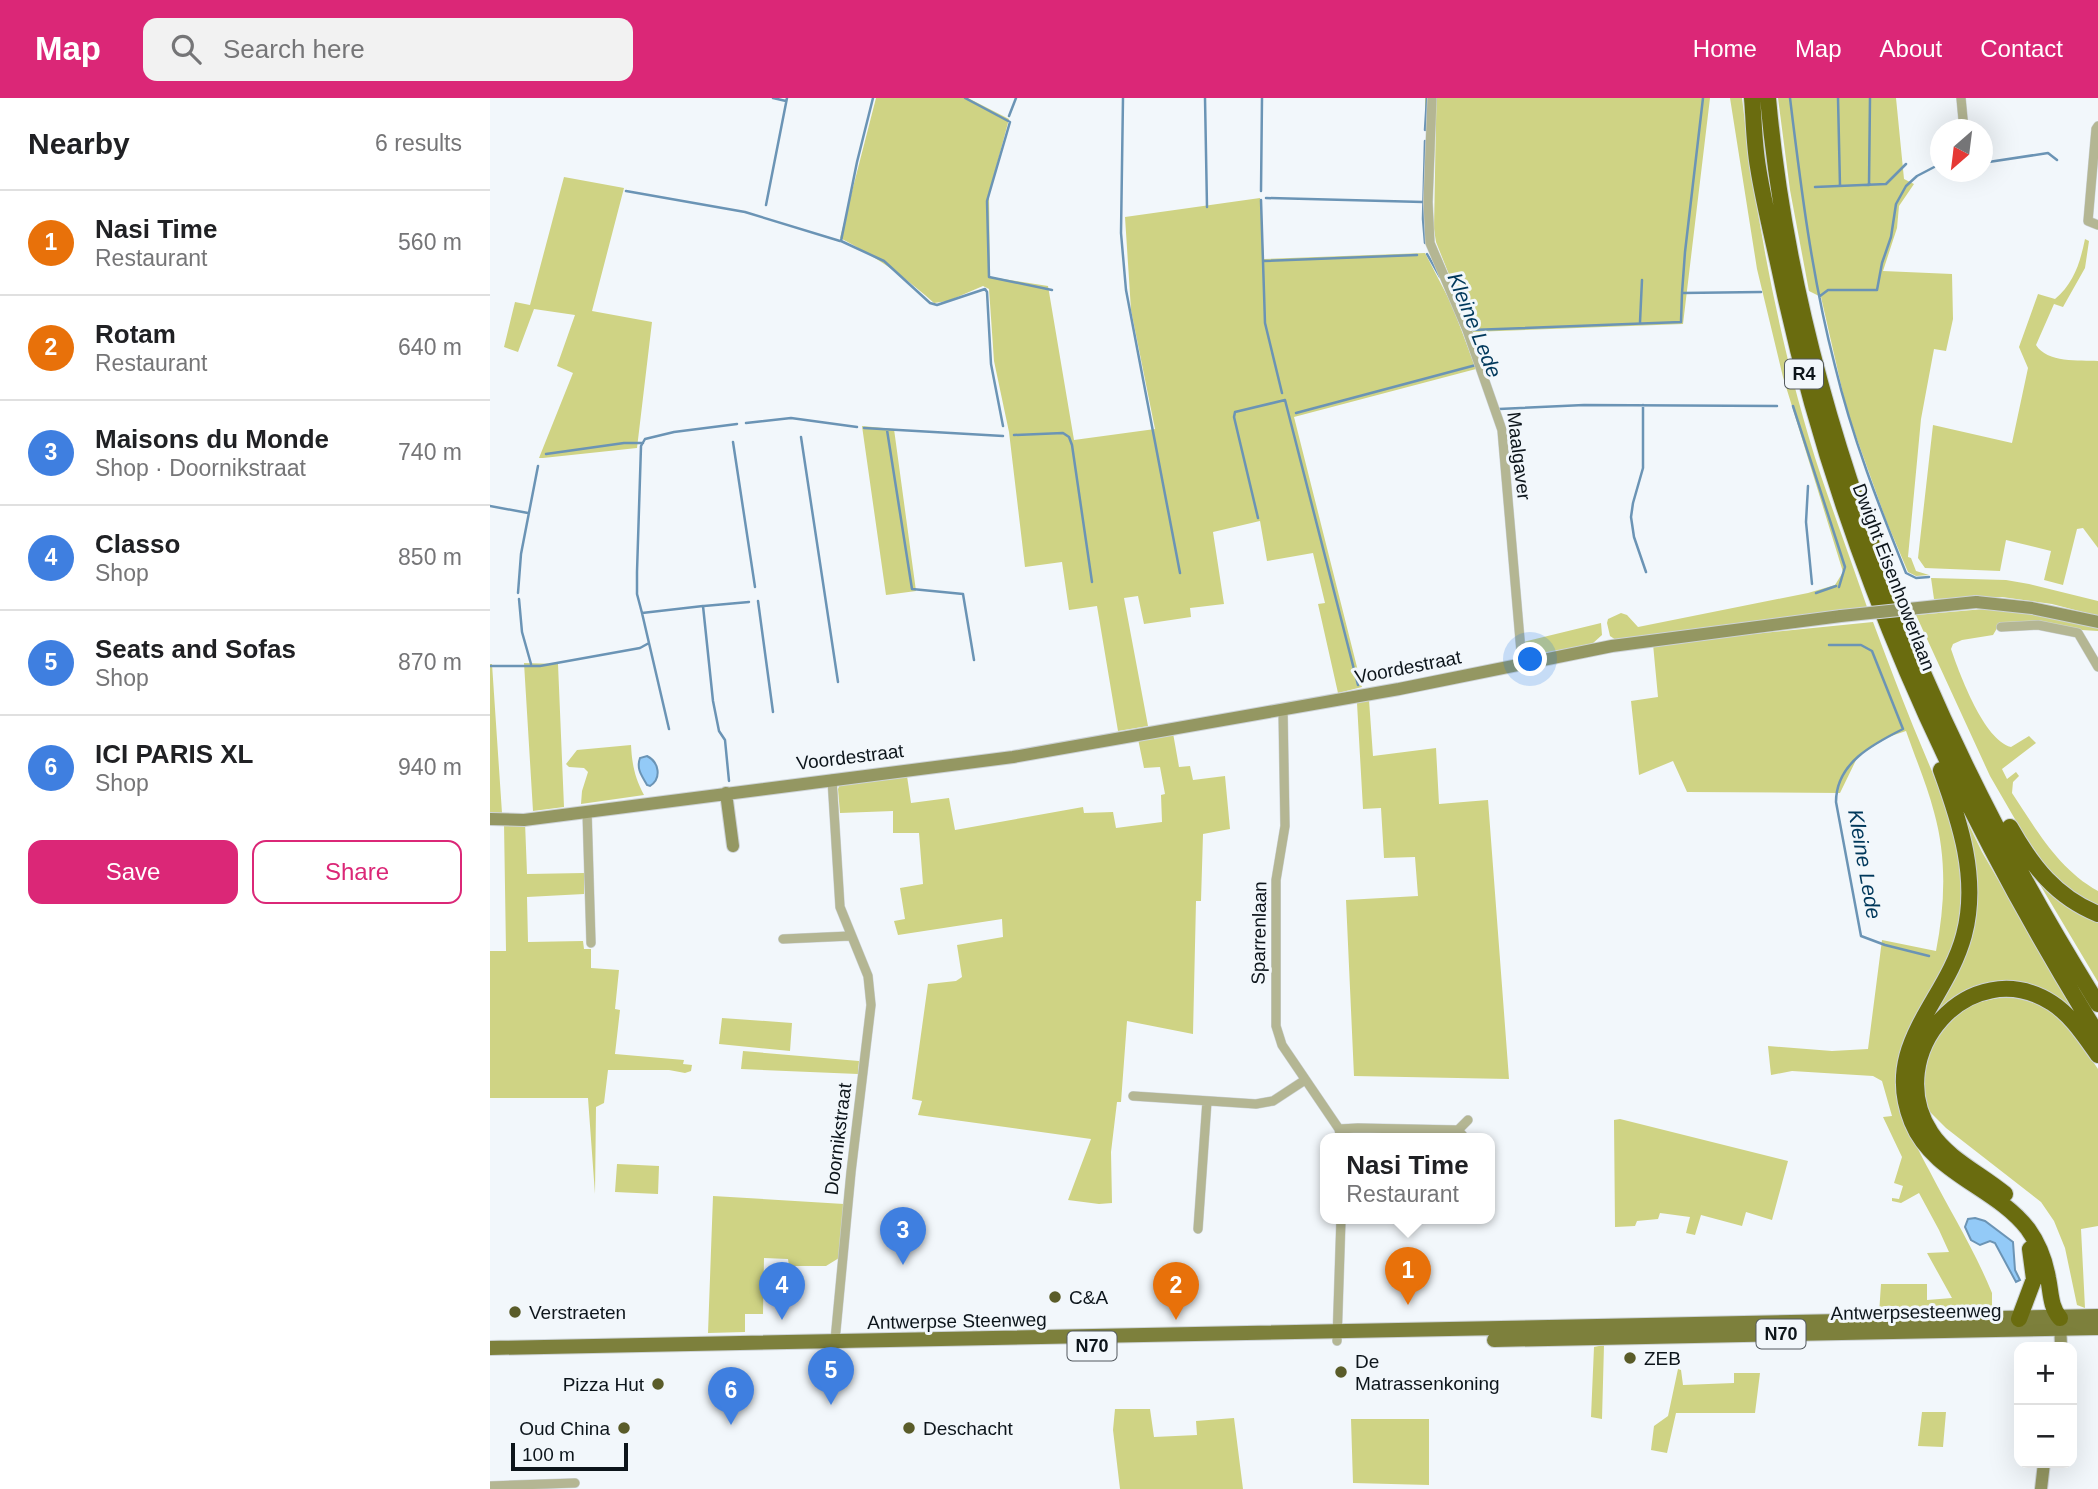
<!DOCTYPE html>
<meta charset="utf-8">
<style>
:root{--surface:#fff;--page:#f2f2f2;--text:#202124;--muted:#757577;--line:#e0e0e0;--accent:#db2777}
body{margin:0;font-family:Arial,sans-serif;background:var(--page);color:var(--text)}
.controls{position:absolute;right:21px;bottom:21px;display:grid;overflow:hidden;border-radius:14px;box-shadow:0 7px 28px #0002}
.controls button{width:63px;height:63px;display:grid;place-items:center;padding:0;border:0;border-bottom:2px solid var(--line);background:var(--surface);color:var(--text);font:35px sans-serif}
.compass{position:absolute;left:1440px;top:21px;width:63px;height:63px;border-radius:50%;background:var(--surface);box-shadow:0 7px 28px #0002;rotate:208deg}
.scale{position:absolute;left:21px;bottom:18px;width:117px;box-sizing:border-box;padding-left:7px;border:4px solid #0d151b;border-top:0;font-size:19px;line-height:24px;white-space:nowrap;color:#0d151b;-webkit-text-stroke:5px #f2f7fb;paint-order:stroke}
.you{position:absolute;left:1041px;top:562px;width:24px;height:24px;margin:-18px;border:5px solid #fff;border-radius:50%;background:#1a73e8;box-shadow:0 0 0 10px #1a73e833}
.badge{display:grid;place-items:center;width:46px;height:46px;border-radius:50%;background:var(--accent);color:#fff;font-size:23px;font-weight:700}
.pin{position:absolute;translate:-50% -58px;filter:drop-shadow(0 2px 4px #0008)}
.pin::after{content:'';position:absolute;top:37px;width:24px;height:21px;background:inherit;clip-path:polygon(0 0,100% 0,50% 100%)}
.popup{position:absolute;left:830px;top:1035px;width:175px;height:91px;box-sizing:border-box;display:grid;place-content:center;border-radius:14px;background:var(--surface);filter:drop-shadow(0 2px 5px #0005);font-size:23px;white-space:nowrap;color:var(--muted)}
.popup b{font-size:26px;color:var(--text)}
.popup::after{content:'';position:absolute;left:50%;top:100%;margin-left:-14px;border:14px solid transparent;border-top-color:var(--surface)}
.list{margin:0;padding:0;list-style:none}
h2{display:flex;justify-content:space-between;align-items:center;height:91px;margin:0;padding:0 28px;font-size:30px}
h2 small{font-size:23px;font-weight:400;color:var(--muted)}
.list li{display:grid;grid-template-columns:46px 1fr auto;gap:21px;align-items:center;box-sizing:border-box;height:105px;padding:0 28px;border-top:2px solid var(--line)}
.list b{display:block;font-size:26px;white-space:nowrap}
.list p{margin:0;font-size:23px;white-space:nowrap;color:var(--muted)}
.list em{font-size:23px;font-style:normal;color:var(--muted)}
.actions{display:flex;gap:14px;padding:21px 28px}
.actions a{flex:1;padding:16px 0;border:2px solid var(--accent);border-radius:14px;text-align:center;font-size:24px;color:var(--accent)}
.actions .main{background:var(--accent);color:#fff}
.icon{flex:none;width:38px;height:38px;fill:none;stroke:currentColor;stroke-width:2;stroke-linecap:round;stroke-linejoin:round}
.map{position:relative;flex:none;width:1608px;height:1391px;overflow:hidden}
header{display:flex;align-items:center;gap:42px;box-sizing:border-box;height:98px;padding:0 35px;background:var(--accent);color:#fff}
header strong{font-size:33px}
nav{display:flex;gap:38px;margin-inline-start:auto;font-size:24px}
.search{width:490px;height:63px;background:var(--page);display:flex;align-items:center;gap:18px;box-sizing:border-box;padding:0 24px;border-radius:14px;color:var(--muted);font-size:26px}
main{display:flex}
aside{flex:1;background:var(--surface)}
.map>svg:first-child{display:block}
</style>
<header>
<strong>Map</strong>
<div class="search"><svg class="icon" aria-label="search" viewBox="0 0 24 24"><circle cx="10" cy="10" r="6"/><path d="M15 15l6 6"/></svg>Search here</div>
<nav><a>Home</a><a>Map</a><a>About</a><a>Contact</a></nav>
</header>
<main>
<aside>
<h2>Nearby<small>6 results</small></h2>
<ul class="list">
<li><span class="badge" style="background:#e8710a">1</span><div><b>Nasi Time</b><p>Restaurant</p></div><em>560 m</em></li>
<li><span class="badge" style="background:#e8710a">2</span><div><b>Rotam</b><p>Restaurant</p></div><em>640 m</em></li>
<li><span class="badge" style="background:#3f7fe0">3</span><div><b>Maisons du Monde</b><p>Shop · Doornikstraat</p></div><em>740 m</em></li>
<li><span class="badge" style="background:#3f7fe0">4</span><div><b>Classo</b><p>Shop</p></div><em>850 m</em></li>
<li><span class="badge" style="background:#3f7fe0">5</span><div><b>Seats and Sofas</b><p>Shop</p></div><em>870 m</em></li>
<li><span class="badge" style="background:#3f7fe0">6</span><div><b>ICI PARIS XL</b><p>Shop</p></div><em>940 m</em></li>
</ul>
<div class="actions"><a class="main">Save</a><a>Share</a></div>
</aside>
<div class="map">
<svg width="1608" height="1391" viewBox="0 0 1608 1391">
<rect width="100%" height="100%" fill="#f2f7fb"/>
<!-- green -->
<path fill="#cfd384" d="M386,0H478L519,21L499,96L500,179L558,188L584,342L665,331L641,212L635,119L770,100L774,161L935,155L962,207L986,271L804,319L872,589L848,595L828,506L835,505L823,455L777,463L770,423L723,434L734,506L700,510L701,519L654,526L648,498L634,500L658,628L628,633L607,508L579,512L572,464L535,469L519,334L504,263L499,191L493,188L458,203L444,205C415,179 385,158 350,140Z
M935,0H1220L1193,226L982,234L946,144L944,131L946,20L935,19Z
M1240,0H1252C1266,125 1292,259 1331,378C1346,422 1362,465 1377,509L1126,542L1120,538L1117,525L1118,521L1131,515L1137,517L1148,529L1318,495L1345,487L1353,474L1293,279L1267,171Z
M1288,0H1406L1414,81L1424,86L1409,108L1407,130L1393,173L1462,176L1463,221L1456,253L1444,251L1431,321L1418,459L1421,460L1426,473L1439,477L1426,478L1418,474L1396,422L1357,313L1331,199L1319,193L1300,92Z
M74,79L134,90L102,213L162,224L147,350L53,360H49L83,275L67,268L85,217L44,211L28,254L14,249L25,204L40,207Z
M1595,141L1599,143L1595,170L1573,209L1564,206L1546,247C1557,265 1589,262 1608,263V450L1593,430L1587,431L1573,487L1554,482L1561,453L1516,442L1510,473L1435,470L1428,460L1443,327L1522,345L1538,270L1529,249L1548,196L1565,201C1584,185 1590,165 1595,141Z
M372,328L404,331L426,493L396,497Z
M1441,480L1516,482L1539,486L1608,503V518L1562,506L1512,499L1444,501Z
M1494,511L1555,517L1608,529V533L1509,527L1503,537L1472,542L1463,546L1461,551C1470,577 1494,642 1521,649L1539,638L1546,645L1512,671L1517,681L1526,674L1529,678L1523,684L1522,695C1546,731 1568,771 1608,793V809L1589,800L1564,780L1533,735L1500,678L1426,517Z
M1383,524C1396,559 1409,593 1423,628C1449,692 1485,761 1468,832C1456,887 1401,930 1407,988C1410,1019 1425,1045 1439,1072C1460,1113 1485,1153 1502,1195V1208L1495,1214L1389,1216L1391,1186H1437V1202L1462,1200L1437,1155L1459,1154L1449,1132L1429,1095L1411,1105L1402,1103V1100L1409,1101L1413,1088L1404,1085L1412,1059L1393,1019L1402,1018L1392,983L1383,978L1302,973L1281,977L1278,948L1342,953L1378,951L1392,842L1446,853C1455,807 1457,760 1444,714C1437,687 1425,659 1416,633L1398,639L1368,658L1350,695L1197,694L1183,663L1149,677L1141,603L1168,599L1163,546Z
M1111,525L1112,537L1102,546L1043,557L1035,554L1033,544Z
M34,565L68,566L74,709L43,713Z
M0,566H2L12,715H0Z
M879,602L883,658L946,650L949,706L998,702L1019,981L864,978L856,802L928,798L925,759L894,760L891,710L873,711L867,605Z
M683,635L689,669L700,668L703,682L735,678L740,731L713,736L711,803H706L703,936L637,923L631,1004H627L621,1054L622,1105L609,1106L578,1102L601,1041L428,1017L432,1003L422,1001L438,886L466,883L472,879L467,847L513,839L512,821L408,837L404,823L415,821L410,790L433,786L429,735H403V713L350,715L348,691L350,686L417,678L421,705L459,700L465,732L593,709L594,715L623,714L626,730L672,724L671,697L675,696L670,669L654,670L648,641Z
M141,647C142,667 145,680 154,697L91,706L92,693L98,674L94,670L79,669L76,666L87,652Z
M1475,719L1492,754L1586,916L1570,902L1484,893L1420,962L1480,840L1487,805V779L1484,755Z
M35,724L37,776L94,775V796L37,799L38,844L93,843L94,851H101V870L129,872L125,911L130,912L125,956L194,962L193,966L202,967L201,973L195,975L179,972H118L114,1005L106,1009L105,1096L98,1000H0V853H16L14,725Z
M1552,783L1608,822V884L1549,785Z
M1517,898L1531,900L1558,910L1580,930L1608,971V1128L1591,1131L1595,1210L1587,1207L1575,1150L1564,1123L1551,1104L1456,1030L1438,1012L1435,1001L1432,988L1438,956L1459,921L1485,905Z
M232,920L302,925L300,953L229,946Z
M253,953L369,963L368,976L251,971Z
M1130,1021L1298,1063L1282,1122L1256,1114L1252,1128L1211,1117L1205,1137L1196,1135L1200,1119L1170,1115L1168,1121L1147,1123L1145,1128L1125,1129L1124,1022Z
M127,1066L169,1068L168,1096L125,1094Z
M223,1098L354,1106L349,1160L336,1168H299L298,1161L274,1160L273,1216H255V1234L218,1235Z
M1114,1247L1112,1321L1101,1319L1104,1249Z
M1188,1271L1191,1272L1193,1287L1244,1285V1275H1270L1265,1315H1186L1177,1355L1161,1352L1164,1328L1178,1318Z
M625,1311H660L664,1339L707,1337L706,1323L744,1320L753,1391H630L623,1332Z
M1432,1314H1456L1453,1349L1428,1348Z
M861,1321H939V1387L863,1385Z"/>
<!-- water -->
<path fill="#93caf7" stroke="#6b94b5" stroke-width="2" d="M157,658C169,664 172,680 160,688L157,687C152,678 146,671 150,660Z
M1485,1120L1495,1123L1523,1144L1525,1172L1530,1182L1526,1184L1505,1145L1500,1143L1490,1147L1481,1142L1475,1129L1478,1121Z"/>
<g fill="none" stroke-linecap="round" stroke-linejoin="round">
<!-- stream -->
<path stroke="#6b94b5" stroke-width="2.5" d="M283,0L296,3
M383,0L367,64L351,143L394,163L440,205L447,207L495,191L497,194L501,266L513,328
M475,0L520,24L497,103L499,179L562,192
M633,0L631,135L636,192L690,475
M715,0L717,109
M1300,0C1311,90 1322,180 1345,268C1362,339 1389,408 1416,475L1426,480L1439,479
M1348,0L1350,88
M519,18L526,0
M935,32L937,0
M935,43L933,121L935,145
M1492,65L1558,55L1567,62
M1379,87L1380,0
M1325,89L1396,86L1416,66
M136,93L255,114L350,143
M771,93L772,0
M776,100L933,104
M771,102L775,225L792,295
M276,107L297,0
M937,156L950,179
M773,163L927,157
M1192,195L1195,154L1213,0
M1330,198L1338,192H1387L1392,165L1401,139L1406,106L1416,88L1427,78L1450,66
M1150,224L1152,182
M981,232L1191,224L1192,195L1271,194
M1153,307V370L1143,405L1141,419L1144,439L1156,474
M1303,308L1355,469L1349,489
M1009,311L1094,307L1287,308
M806,315L986,267
M256,325L301,320L367,329
M374,330L513,338
M397,332L422,491L473,496L484,562
M524,337L573,335L579,339L582,347L602,484
M311,339L348,584
M243,344L265,489
M56,356L134,345H153
M1318,388L1316,424L1322,486
M0,408L38,415
M768,420L744,319L745,314L795,302L868,587
M28,495L31,456L48,368
M1326,495L1346,488
M29,501L32,534L41,566
M268,503L283,614
M214,508L259,504
M152,515L179,631
M1339,547H1371L1382,553L1413,631C1383,646 1346,665 1346,704L1371,838L1395,847L1439,858
M0,568H50L150,550L159,545
M239,683L235,642L229,633L223,603L213,508L152,515L147,496V474L151,348L155,341L184,334L247,326"/>
<!-- street casing -->
<g stroke="#cdd3d7" stroke-width="10">
<path id="street" d="M942,0L938,104L940,145L977,232L1012,332L1032,565
M1471,0L1474,32
M1608,28L1606,31L1598,123L1608,127
M1511,529L1548,527L1588,535L1608,569
M793,612L795,728L786,782V928L792,947L849,1031L851,1041
M342,681L350,809L378,878L381,907L361,1074L344,1253
M97,713L101,845
M293,841L360,838
M643,998L766,1006L783,1003L815,982
M849,1031L868,1030L968,1032L974,1039
M968,1032L978,1022
M708,1131L717,1003
M847,1243L851,1121
M0,1388L85,1385"/>
</g>
<!-- secondary casing -->
<g stroke="#cdd3d7" stroke-width="14">
<path id="secondary" d="M1486,504L1542,510L1608,524
M236,695L243,748
M0,721L34,722L523,659L909,591L1122,548L1351,518
M1570,1222L1571,1249
M1551,1391L1554,1365"/>
</g>
<!-- primary casing -->
<g stroke="#cdd3d7" stroke-width="16">
<path id="primary" d="M1004,1242L1608,1230
M0,1250L1608,1218"/>
</g>
<!-- highway casing -->
<g stroke="#cdd3d7" stroke-width="18">
<path id="highway" d="M1262,0C1264,23 1264,46 1268,69C1274,107 1284,145 1292,183C1350,455 1462,701 1608,937
M1278,0C1306,314 1441,640 1608,906
M1451,672C1470,724 1489,781 1474,837C1456,905 1391,947 1422,1024C1443,1076 1506,1089 1538,1131C1548,1145 1555,1163 1558,1180C1561,1193 1560,1209 1570,1220
M1520,729C1542,768 1566,799 1608,816
M1515,1096C1491,1076 1458,1061 1441,1035C1390,956 1480,853 1562,905C1581,917 1595,939 1608,957
M1529,1221L1544,1181L1540,1151"/>
</g>
<!-- street -->
<use href="#street" stroke="#b4b693" stroke-width="9"/>
<!-- secondary -->
<use href="#secondary" stroke="#949762" stroke-width="12"/>
<!-- primary -->
<use href="#primary" stroke="#7d803c" stroke-width="14"/>
<!-- highway -->
<use href="#highway" stroke="#6a6c0f" stroke-width="16"/>
<!-- secondary-bridge casing -->
<g stroke="#cdd3d7" stroke-width="14" stroke-linecap="butt">
<path id="secondary-bridge" d="M1351,518L1486,504"/>
</g>
<!-- secondary-bridge -->
<use href="#secondary-bridge" stroke="#949762" stroke-width="12"/>
</g>
<!-- markers -->
<g fill="#5a5c29" stroke="#f2f7fb" stroke-width="2.5">
<circle cx="565" cy="1199" r="7"/>
<circle cx="25" cy="1214" r="7"/>
<circle cx="1140" cy="1260" r="7"/>
<circle cx="851" cy="1274" r="7"/>
<circle cx="168" cy="1286" r="7"/>
<circle cx="134" cy="1330" r="7"/>
<circle cx="419" cy="1330" r="7"/>
</g>
<g text-anchor="middle" dominant-baseline="central" stroke-width="6" stroke-linejoin="round" paint-order="stroke">
<!-- shield labels -->
<g fill="#f2f7fb" stroke="#52595e" stroke-width="2">
<rect x="1295" y="261.5" width="38" height="29" rx="5"/>
<rect x="1266.5" y="1221.5" width="49" height="29" rx="5"/>
<rect x="577.5" y="1233.5" width="49" height="29" rx="5"/>
</g>
<g font-size="18" font-weight="bold" fill="#0d151b">
<text x="1314" y="276">R4</text>
<text x="1291" y="1236">N70</text>
<text x="602" y="1248">N70</text>
</g>
<!-- street labels -->
<g font-size="19" fill="#0d151b" stroke="#f2f7fb">
<text transform="translate(1029 358) rotate(83)">Maalgaver</text>
<text transform="translate(1404 479) rotate(69)">Dwight Eisenhowerlaan</text>
<text transform="translate(918 569) rotate(-11)">Voordestraat</text>
<text transform="translate(360 659) rotate(-7)">Voordestraat</text>
<text transform="translate(769 835) rotate(-89)">Sparrenlaan</text>
<text transform="translate(348 1041) rotate(-83)">Doornikstraat</text>
<text transform="translate(1426 1214) rotate(-1)">Antwerpsesteenweg</text>
<text transform="translate(467 1223) rotate(-1)">Antwerpse Steenweg</text>
</g>
<!-- poi labels -->
<g font-size="19" fill="#0d151b" stroke="#f2f7fb" text-anchor="start">
<text x="579" y="1199">C&amp;A</text>
<text x="39" y="1214">Verstraeten</text>
<text x="1154" y="1260">ZEB</text>
<text x="865" y="1263">De<tspan x="865" dy="22">Matrassenkoning</tspan></text>
<text x="154" y="1286" text-anchor="end">Pizza Hut</text>
<text x="120" y="1330" text-anchor="end">Oud China</text>
<text x="433" y="1330">Deschacht</text>
</g>
<!-- water labels -->
<g font-size="21" font-style="italic" fill="#00385b" stroke="#f2f7fb">
<text transform="translate(985 227) rotate(68)">Kleine Lede</text>
<text transform="translate(1375 766) rotate(80)">Kleine Lede</text>
</g>
</g>
</svg>
<div class="controls">
<button>+</button>
<button>−</button>
</div>
<svg class="compass" viewBox="-18 -18 36 36"><path d="M0-13l5 13h-10z" fill="#e53935"/><path d="M0 13l5-13h-10z" fill="#757577"/></svg>
<div class="scale">100 m</div>
<div class="you"></div>
<div class="pin badge" style="left:918px;top:1207px;background:#e8710a">1</div>
<div class="popup"><b>Nasi Time</b>Restaurant</div>
<div class="pin badge" style="left:686px;top:1222px;background:#e8710a">2</div>
<div class="pin badge" style="left:413px;top:1167px;background:#3f7fe0">3</div>
<div class="pin badge" style="left:292px;top:1222px;background:#3f7fe0">4</div>
<div class="pin badge" style="left:341px;top:1307px;background:#3f7fe0">5</div>
<div class="pin badge" style="left:241px;top:1327px;background:#3f7fe0">6</div>
</div>
</main>
